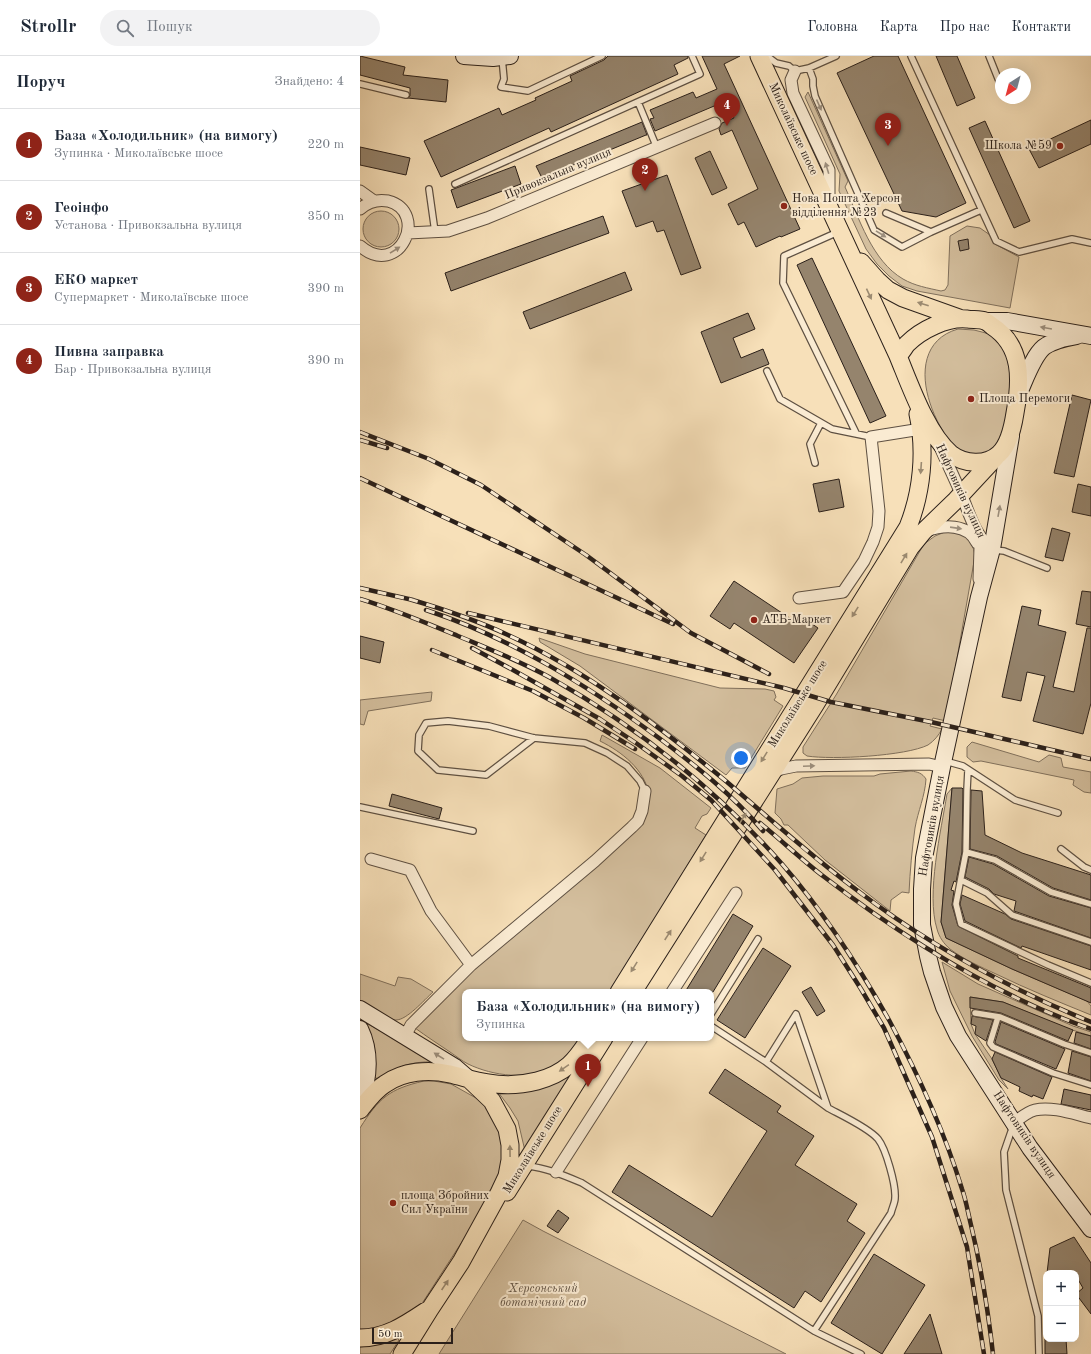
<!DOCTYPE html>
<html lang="uk">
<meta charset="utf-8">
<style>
:root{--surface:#fff;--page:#f2f2f3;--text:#1f2937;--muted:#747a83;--line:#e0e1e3;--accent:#8f2418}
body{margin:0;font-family:"Old Standard TT",serif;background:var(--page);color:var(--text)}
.controls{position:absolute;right:12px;bottom:12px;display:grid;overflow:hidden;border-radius:8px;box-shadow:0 4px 16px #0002}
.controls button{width:36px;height:36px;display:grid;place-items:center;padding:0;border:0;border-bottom:1px solid var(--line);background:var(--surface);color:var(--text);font:20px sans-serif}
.compass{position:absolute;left:635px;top:12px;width:36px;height:36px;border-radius:50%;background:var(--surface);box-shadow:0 4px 16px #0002;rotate:216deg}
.scale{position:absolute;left:12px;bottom:10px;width:81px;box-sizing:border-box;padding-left:4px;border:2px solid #2b201a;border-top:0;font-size:11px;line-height:14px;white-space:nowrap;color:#2b201a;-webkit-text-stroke:3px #faebd2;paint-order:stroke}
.you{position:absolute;left:381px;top:702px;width:14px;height:14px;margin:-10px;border:3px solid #fff;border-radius:50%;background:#1a73e8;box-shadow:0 0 0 6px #1a73e833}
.badge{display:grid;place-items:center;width:26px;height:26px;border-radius:50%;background:var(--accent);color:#fff;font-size:13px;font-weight:700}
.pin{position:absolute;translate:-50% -33px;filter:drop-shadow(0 1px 2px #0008)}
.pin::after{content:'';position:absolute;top:21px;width:14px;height:12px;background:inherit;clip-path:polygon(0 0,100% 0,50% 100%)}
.popup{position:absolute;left:102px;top:933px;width:252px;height:52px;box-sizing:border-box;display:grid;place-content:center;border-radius:8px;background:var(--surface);filter:drop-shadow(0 1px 3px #0005);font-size:13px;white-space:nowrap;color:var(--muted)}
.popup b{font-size:15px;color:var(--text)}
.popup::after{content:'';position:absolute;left:50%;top:100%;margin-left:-8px;border:8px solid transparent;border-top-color:var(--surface)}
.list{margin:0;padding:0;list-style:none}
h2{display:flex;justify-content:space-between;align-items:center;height:52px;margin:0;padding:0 16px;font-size:17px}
h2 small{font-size:13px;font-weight:400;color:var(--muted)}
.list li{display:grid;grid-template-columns:26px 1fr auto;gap:12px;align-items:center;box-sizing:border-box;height:72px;padding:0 16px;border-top:1px solid var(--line)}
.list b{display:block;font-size:15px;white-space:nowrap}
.list p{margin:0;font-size:13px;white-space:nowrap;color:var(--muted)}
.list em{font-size:13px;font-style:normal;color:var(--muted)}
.icon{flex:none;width:22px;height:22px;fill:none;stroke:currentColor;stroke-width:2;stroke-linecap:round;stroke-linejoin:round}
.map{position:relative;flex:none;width:731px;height:1298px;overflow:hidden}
header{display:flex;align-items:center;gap:24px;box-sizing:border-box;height:56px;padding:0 20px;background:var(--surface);border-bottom:1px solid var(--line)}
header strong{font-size:19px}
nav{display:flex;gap:22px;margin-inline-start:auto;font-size:14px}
.search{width:280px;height:36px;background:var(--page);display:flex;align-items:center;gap:10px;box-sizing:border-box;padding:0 14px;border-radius:22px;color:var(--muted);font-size:15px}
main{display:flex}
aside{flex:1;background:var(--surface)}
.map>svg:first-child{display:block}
</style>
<header>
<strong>Strollr</strong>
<div class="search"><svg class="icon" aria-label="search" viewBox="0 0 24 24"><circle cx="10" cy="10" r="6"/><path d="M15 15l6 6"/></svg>Пошук</div>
<nav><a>Головна</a><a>Карта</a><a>Про нас</a><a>Контакти</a></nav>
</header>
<main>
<aside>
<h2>Поруч<small>Знайдено: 4</small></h2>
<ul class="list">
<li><span class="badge">1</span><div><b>База «Холодильник» (на вимогу)</b><p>Зупинка · Миколаївське шосе</p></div><em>220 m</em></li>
<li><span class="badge">2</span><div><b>Геоінфо</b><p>Установа · Привокзальна вулиця</p></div><em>350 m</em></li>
<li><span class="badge">3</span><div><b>ЕКО маркет</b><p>Супермаркет · Миколаївське шосе</p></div><em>390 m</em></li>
<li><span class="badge">4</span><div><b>Пивна заправка</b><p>Бар · Привокзальна вулиця</p></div><em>390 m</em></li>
</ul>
</aside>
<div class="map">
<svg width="731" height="1298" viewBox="0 0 731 1298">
<rect width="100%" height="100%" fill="#f7e0b9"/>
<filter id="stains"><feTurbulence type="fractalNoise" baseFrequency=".005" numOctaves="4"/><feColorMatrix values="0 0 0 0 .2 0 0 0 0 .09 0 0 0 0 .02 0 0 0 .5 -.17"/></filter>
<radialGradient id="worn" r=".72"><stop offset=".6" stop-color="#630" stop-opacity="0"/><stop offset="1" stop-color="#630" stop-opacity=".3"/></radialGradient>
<!-- green -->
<path fill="#d4bf9e" stroke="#80705c" d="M448,36L488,125L485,131C499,162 512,205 543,223C555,230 568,232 581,235L585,234L588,229L590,180L607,170L620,172L630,179L635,188L659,201L650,252L557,235L542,230L529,220L517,208L506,193L479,135L480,118L445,41Z
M3 173a18 18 0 1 1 36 0a18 18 0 1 1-36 0Z
M598,273L614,274L622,276L629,278L641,287L655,315L644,377L632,394L615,402L592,392C584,377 575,363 570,347C560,317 563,283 598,273Z
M585,476C604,477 612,481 615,500L586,665L573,662L570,670L582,673C579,679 574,685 568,689C546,700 472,704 447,700L443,697V691L476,639L564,488L575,480Z
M179,582L225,598L360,632L405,633L414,635L416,641L414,644L423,650L385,712H372L366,719L220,610L180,586Z
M72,636L71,645L8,655L4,669L0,668V644Z
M242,679L300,712L351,752L347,758L342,760L335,772L346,779L250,936H105V982H221C214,992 205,1004 194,1010C169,1025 133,1020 108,1008C102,1005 96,1000 90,996C78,988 66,980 55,972L103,921L180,859L267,778L289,738C284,713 262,696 240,685Z
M612,686L679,706L689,699L701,702L703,711L731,716V737L724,736L713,729L714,724L621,705L613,706L607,701V691Z
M551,715C558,716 562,717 566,723C565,740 558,755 555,772C552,793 550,815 549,837L542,836L531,844L530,855L465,804L428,769H424L421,763L415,757L417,733L433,728L442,722L463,720H514L520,718Z
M592,732L581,866L586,882L652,913L727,945L731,950V959C699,946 667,933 636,918C621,911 603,903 590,893C584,888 579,881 577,873C566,838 581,775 587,738Z
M582,906L618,928L713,970L731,976V980L706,972L643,946L610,941L611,968L615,978L632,1003L641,1022L648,1033L639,1024L612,980L590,935Z
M0,918L35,930L38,921L51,923L73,936C64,944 47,964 36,964C27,965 8,951 0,947Z
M8,968L73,1004V1006C52,1005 35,1011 18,1023L14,1021L6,970Z
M214,1016L165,1095L158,1065L150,1052L138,1036Z
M64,1025H74L91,1028L116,1042L124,1048L138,1070L142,1084L143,1112L133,1138L61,1249L51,1260L0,1278V1072C19,1042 29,1033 64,1025Z
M163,1164L183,1175L426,1298H79Z
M37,1282L39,1284L30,1298H0V1291L21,1288Z"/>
<!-- building -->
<path fill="#95846d" stroke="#2b201a" d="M0,0L45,11L43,19L88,24L86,46L48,42L50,40V32L0,19Z
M248,0H328V2L314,9L318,18L191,76L189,72L81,121L64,85L139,52L142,59L176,44L175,42L212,25L210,20L244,4Z
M342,0H380L364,8L440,173L421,181L420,180L396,191L384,166L378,169L368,148L398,133L372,74L361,79L359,73L362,67L374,62L366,45L295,75L290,63L294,62L290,54L333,36L336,42L357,33Z
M514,0H538L606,147L576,161L542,155L477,17Z
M576,0H597L615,42L597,50Z
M731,64V88L679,112L669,93Z
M625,65L670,165L654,172L609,72Z
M282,66L287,79H286L182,122L176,110Z
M0,91L50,102L46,119L0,109Z
M350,95L367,132L352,139L335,102Z
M155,110L161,128L97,152L91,134Z
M307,119L341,212L321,219L304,174L297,176L293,165L276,171L262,135Z
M243,160L249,177L91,235L85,217Z
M608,183L609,193L600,195L598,185Z
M452,202L526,360L510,367L437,209Z
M265,216L272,234L170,273L163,256Z
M388,257L395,273L373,282L381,302L403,293L409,308L361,327L341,276Z
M712,339L731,344L714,421L694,417Z
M479,423L484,451L459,456L453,428Z
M718,428L731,431V460L712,456Z
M692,472L710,477L703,505L685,501Z
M374,525L437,567L442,561L458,572L434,607L374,567L370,573L350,560Z
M722,535L731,536V571L716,568Z
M662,550L681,554L678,569L706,576L693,631L714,636L727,572H731V647L723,678L673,665L685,620L667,616L661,645L642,641Z
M0,580L24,586L20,607L0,602Z
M592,732H602L603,733L602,796L596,826L594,825L591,834L594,835L592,849L598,870L658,900V902L731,932V947L652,913L586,882L581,866Z
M611,734L622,735L625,779L662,797L731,819V844L693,832L637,800L610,793Z
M32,738L82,752L79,763L29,750Z
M609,801L633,808L689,840L731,852V882L654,855L656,845L634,838L629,833L605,821Z
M602,839L645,858L651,863L731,890V914L662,890L661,892L605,865L600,848Z
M373,858L393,870L353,936H325Z
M403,892L431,910L385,982L357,964Z
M451,931L465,955L457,960L442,936Z
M610,941L643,946L713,974L708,985L641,957L610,952Z
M612,960L633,964L626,985L615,978L616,970L611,968Z
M641,966L705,993L696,1013L636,988L635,986Z
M716,976L731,980V993L714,987Z
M712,995L731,1001V1025L708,1017Z
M635,996L692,1021L683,1043L673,1039L672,1041L659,1035L660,1031L641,1022L632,1003Z
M365,1013L421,1050L417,1056L454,1080L435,1109L497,1148L487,1165L505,1177L461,1246L445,1235L434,1252L252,1136L269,1109L352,1161L407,1075L349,1037Z
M704,1033L731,1039V1054L701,1048Z
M198,1154L209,1162L198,1177L187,1170Z
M714,1181L731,1207V1258L716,1238L723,1232L716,1220V1217H687L690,1192Z
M514,1198L565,1229L522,1298L471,1267Z
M570,1258L582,1298H544Z
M685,1283H706L707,1298H685Z"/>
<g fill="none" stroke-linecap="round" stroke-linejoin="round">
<!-- lane casing -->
<g stroke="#5e5042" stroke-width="8">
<path id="lane" d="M407,0L416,7L429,10L435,15L449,12L476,0
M551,0L636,185L659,196L712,183L731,187
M629,0L641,30
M142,2L144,23L141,31L168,35L242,0
M449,12L453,23V30L455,40L514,174L542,191L571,176L621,154
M0,28L46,39
M278,46L297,92
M95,128L340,18L332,0
M69,133L75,176
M526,157L571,176
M478,176L424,200L423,227L496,377
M407,315L420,343L472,373L511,381
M455,407L450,388L461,367
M634,494L644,495L687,512
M174,682L126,719L78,714L58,695L59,679L66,667L88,665L129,670L174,682L225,687L247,697L267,710L280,725L285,735
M585,705L603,710L655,744L698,757
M608,714L607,734L606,796L596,848L601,868L688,909L731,927
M0,751L113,775
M701,793L724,811L731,814
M606,796L635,804L691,836L731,848
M601,824L627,837L652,859L731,886
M615,957L640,961L704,988L731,997
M351,958L398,883
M638,961L630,987L633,991L693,1017L731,1029
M351,970L406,1006L436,958L468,1052C481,1059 509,1072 518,1083C526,1093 536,1129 535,1142C535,1147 532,1152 531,1157L454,1275
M406,1006L468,1052
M653,1070L644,1096L646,1134L678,1260L679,1298
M167,1110C187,1112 203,1119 222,1127L454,1275L501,1298"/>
</g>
<!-- street casing -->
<g stroke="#5e5042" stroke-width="13">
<path id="street" d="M435,15L431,24L433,37L469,114V144
M0,135L14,145
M0,153C8,146 17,143 28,145C70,156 39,224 0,190
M48,177L88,175L127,162L355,67
M580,391C587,407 595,423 602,440C610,459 615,480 632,493
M566,475C583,469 608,467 617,487
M618,480L620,492L619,523
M439,542L483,536L504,505L513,486L518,471L519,455L511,381L561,373
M412,717L421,713L436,710L569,708L582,711
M11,803L50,814L71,855L111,909
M312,936L376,837
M45,980L51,969L111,909L235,805L272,771L278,765L282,755L285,735
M654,1067C660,1062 667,1056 675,1054C692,1050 714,1058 731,1062
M196,1116L282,982"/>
</g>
<!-- secondary casing -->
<g stroke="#2b201a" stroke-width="18">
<path id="secondary" d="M104,0L133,2L150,0
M624,265H647L731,280
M659,337C665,324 673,300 684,291C694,284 706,282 717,280
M651,380L632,493L619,541L582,711L564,802L562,833V869L568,900L572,916L584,951L598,980L670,1092L731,1173
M0,953L95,1011L110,1024
M0,973C12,998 9,1023 0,1048"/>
</g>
<!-- primary casing -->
<g stroke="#2b201a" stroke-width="19">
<path id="primary" d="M399,0L538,300C550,329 567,378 591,398C604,408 626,410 639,398C649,389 653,370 655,357C661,325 663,290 632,270C630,268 627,266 625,265C620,263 612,264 607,263C587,261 561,274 547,288C544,292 541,297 538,300
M501,206L517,224L528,234L543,242L599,262
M259,936L548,471C562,436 566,395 558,358
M273,936L455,649L550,492L563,476L596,444L636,401
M0,1054C7,1045 15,1034 25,1028C43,1015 69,1013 90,1018C103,1021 115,1025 128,1027C145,1030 161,1029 177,1025C188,1022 200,1017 209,1009C218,1001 224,991 230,982
M147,1136L244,982
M0,1282C26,1282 45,1269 66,1255
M42,1298L70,1253L101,1206L139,1137L147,1120L150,1104V1089L147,1073L132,1045L110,1024"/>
</g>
<!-- lane -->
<use href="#lane" stroke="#faebd2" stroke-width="5.5"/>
<!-- street -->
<use href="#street" stroke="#faebd2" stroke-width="11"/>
<!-- secondary -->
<use href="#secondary" stroke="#faebd2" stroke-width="16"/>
<!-- primary -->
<use href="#primary" stroke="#f7e0b9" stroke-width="17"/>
<!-- rail casing -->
<g stroke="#2b201a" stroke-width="4.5">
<path id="rail" d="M0,376L69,403L121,429L226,499L331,577L409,618
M0,384L27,392
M0,422L313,568
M0,532L53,544
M0,543C33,553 66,567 98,580C129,593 160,605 189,621C276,670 356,733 422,808C464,856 498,909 529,964C558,1018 584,1074 602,1133C606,1144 608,1157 611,1169C621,1211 628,1254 633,1298
M49,543C83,553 116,564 148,579C227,615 300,671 367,726C410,763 452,801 498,835C569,889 648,932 731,966
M66,554C151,582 227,629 299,682C336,710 373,739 403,775
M108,557L424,632L471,646L571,666L731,703
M112,592L153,614L240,663L276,687L322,720L351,744L415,814L473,889L501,933L524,972L572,1081L607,1191L624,1298
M72,594L173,635L224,662L275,693
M400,767C421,784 441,803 463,820C544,882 634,939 731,973"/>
</g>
<!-- rail -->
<use href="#rail" stroke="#faebd2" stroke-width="3" stroke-dasharray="9" stroke-linecap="butt"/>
</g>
<!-- one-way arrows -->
<defs><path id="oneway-solid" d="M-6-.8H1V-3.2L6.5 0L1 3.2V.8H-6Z"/></defs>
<g fill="#9d907f">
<use href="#oneway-solid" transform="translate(459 49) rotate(66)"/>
<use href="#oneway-solid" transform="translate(467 112) rotate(-107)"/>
<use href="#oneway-solid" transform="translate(521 178) rotate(32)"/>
<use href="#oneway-solid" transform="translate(35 194) rotate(-32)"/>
<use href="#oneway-solid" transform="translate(686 272) rotate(-170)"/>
<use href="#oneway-solid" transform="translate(639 455) rotate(-80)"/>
<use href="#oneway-solid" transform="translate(596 472) rotate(8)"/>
<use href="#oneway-solid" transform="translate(449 710) rotate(-2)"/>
<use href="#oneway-solid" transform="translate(79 1000) rotate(-148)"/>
</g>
<g fill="#9b8a71">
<use href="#oneway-solid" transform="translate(509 238) rotate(65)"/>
<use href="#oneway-solid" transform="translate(563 248) rotate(-162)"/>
<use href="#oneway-solid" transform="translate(561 412) rotate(94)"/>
<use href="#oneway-solid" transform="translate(544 502) rotate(-59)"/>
<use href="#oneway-solid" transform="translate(495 556) rotate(122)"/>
<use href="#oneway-solid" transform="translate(404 701) rotate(122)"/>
<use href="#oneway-solid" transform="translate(383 762) rotate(-58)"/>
<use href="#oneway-solid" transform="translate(343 801) rotate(122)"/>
<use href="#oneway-solid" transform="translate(308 879) rotate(-57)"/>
<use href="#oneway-solid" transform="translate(274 911) rotate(122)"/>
<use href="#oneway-solid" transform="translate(204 1012) rotate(145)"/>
<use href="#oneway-solid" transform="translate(150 1095) rotate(-91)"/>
<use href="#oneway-solid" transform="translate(85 1229) rotate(-56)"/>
</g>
<!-- markers -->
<g fill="#8f2418" stroke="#faebd2" stroke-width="1.5">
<circle cx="700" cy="90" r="4"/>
<circle cx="424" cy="150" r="4"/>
<circle cx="611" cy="343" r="4"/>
<circle cx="394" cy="564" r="4"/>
<circle cx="33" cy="1147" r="4"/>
</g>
<g text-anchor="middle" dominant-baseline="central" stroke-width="4" stroke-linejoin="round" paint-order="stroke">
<!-- street labels -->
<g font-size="12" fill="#2b201a" stroke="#faebd2">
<text transform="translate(433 73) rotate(65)">Миколаївське шосе</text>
<text transform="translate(198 118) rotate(-23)">Привокзальна вулиця</text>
<text transform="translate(600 435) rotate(65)">Нафтовиків вулиця</text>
<text transform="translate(438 648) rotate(-58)">Миколаївське шосе</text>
<text transform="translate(572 770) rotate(-80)">Нафтовиків вулиця</text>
<text transform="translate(664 1079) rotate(56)">Нафтовиків вулиця</text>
<text transform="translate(173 1094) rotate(-58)">Миколаївське шосе</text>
</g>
<!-- poi labels -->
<g font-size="12" fill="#2b201a" stroke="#faebd2" text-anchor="start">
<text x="692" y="90" text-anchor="end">Школа №59</text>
<text x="432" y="143">Нова Пошта Херсон<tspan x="432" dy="14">відділення №23</tspan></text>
<text x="619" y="343">Площа Перемоги</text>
<text x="402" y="564">АТБ-Маркет</text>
<text x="41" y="1140">площа Збройних<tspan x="41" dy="14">Сил України</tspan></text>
</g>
<!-- park labels -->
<g font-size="12" font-style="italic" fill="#5e5042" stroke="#faebd2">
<text x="183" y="1233">Херсонський<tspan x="183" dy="14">ботанічний сад</tspan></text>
</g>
</g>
<rect width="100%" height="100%" filter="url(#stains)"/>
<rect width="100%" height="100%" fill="url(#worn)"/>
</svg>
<div class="controls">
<button>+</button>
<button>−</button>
</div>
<svg class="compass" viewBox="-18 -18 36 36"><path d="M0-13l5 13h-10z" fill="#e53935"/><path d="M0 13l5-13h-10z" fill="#747a83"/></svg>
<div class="scale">50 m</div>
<div class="you"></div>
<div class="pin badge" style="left:228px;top:1031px">1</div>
<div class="popup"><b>База «Холодильник» (на вимогу)</b>Зупинка</div>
<div class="pin badge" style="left:285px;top:135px">2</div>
<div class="pin badge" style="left:528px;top:90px">3</div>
<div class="pin badge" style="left:367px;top:70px">4</div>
</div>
</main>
